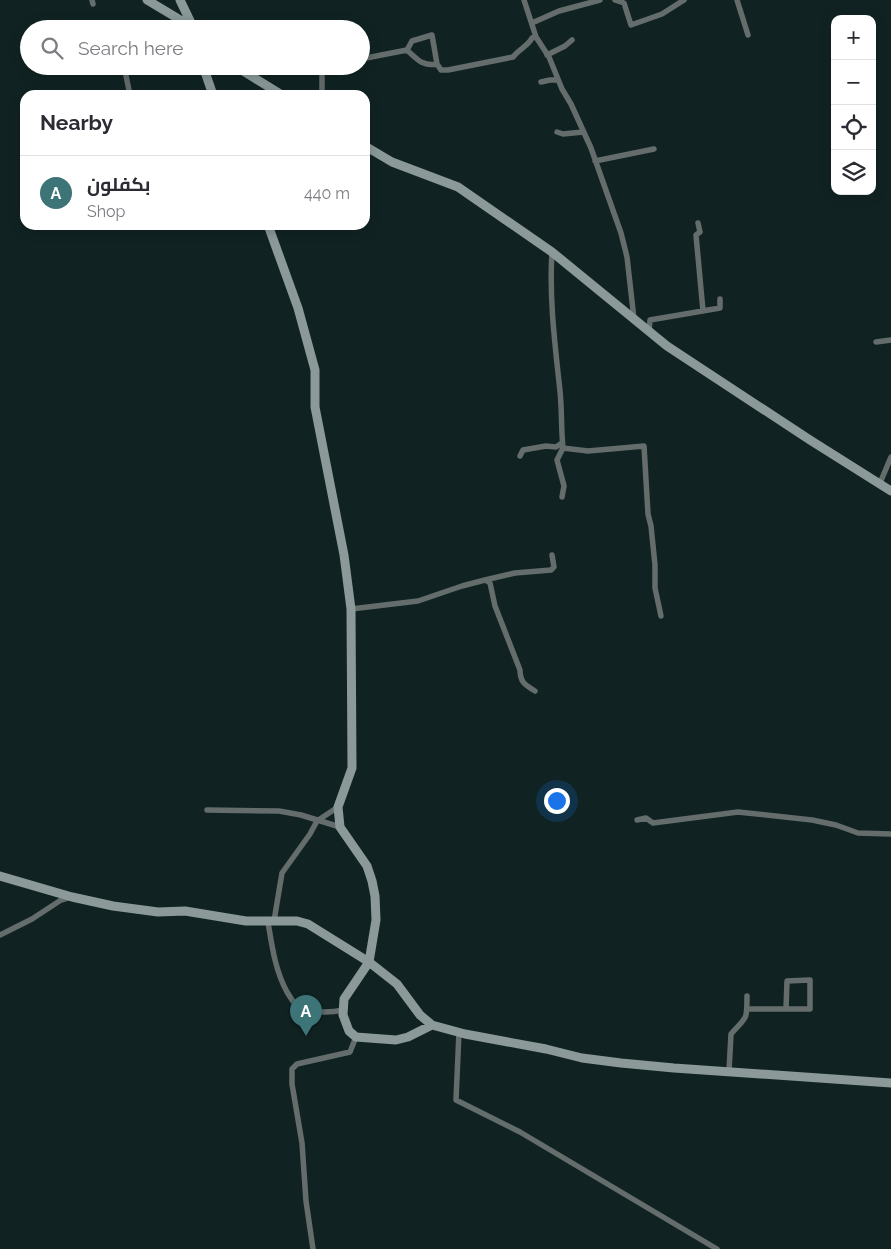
<!DOCTYPE html>
<meta charset="utf-8">
<style>
:root{--surface:#fff;--page:#f7f7f7;--text:#2b2b33;--muted:#7c7c81;--line:#e1e1e2;--accent:#3d7477}
body{margin:0;font-family:Raleway,Cairo,sans-serif;background:var(--page);color:var(--text)}
.controls{position:absolute;right:15px;top:15px;display:grid;overflow:hidden;border-radius:10px;box-shadow:0 2px 12px #0003}
.controls button{width:45px;height:45px;display:grid;place-items:center;padding:0;border:0;border-bottom:1px solid var(--line);background:var(--surface);color:var(--text);font:25px sans-serif}
.you{position:absolute;left:556px;top:800px;width:18px;height:18px;margin:-12px;border:4px solid #fff;border-radius:50%;background:#1a73e8;box-shadow:0 0 0 8px #1a73e833}
.badge{display:grid;place-items:center;width:32px;height:32px;border-radius:50%;background:var(--accent);color:#fff;font-size:16px;font-weight:700}
.pin{position:absolute;translate:-50% -41px;filter:drop-shadow(0 1px 2px #0008)}
.pin::after{content:'';position:absolute;top:26px;width:18px;height:15px;background:inherit;clip-path:polygon(0 0,100% 0,50% 100%)}
.list{margin:0;padding:0;list-style:none}
h2{display:flex;justify-content:space-between;align-items:center;height:65px;margin:0;padding:0 20px;font-size:21px}
h2 small{font-size:16px;font-weight:400;color:var(--muted)}
.list li{display:grid;grid-template-columns:32px 1fr auto;gap:15px;align-items:center;box-sizing:border-box;height:75px;padding:0 20px;border-top:1px solid var(--line)}
.list b{display:block;font-size:19px;white-space:nowrap}
.list p{margin:0;font-size:16px;white-space:nowrap;color:var(--muted)}
.list em{font-size:16px;font-style:normal;color:var(--muted)}
.icon{flex:none;width:28px;height:28px;fill:none;stroke:currentColor;stroke-width:2;stroke-linecap:round;stroke-linejoin:round}
.map{position:relative;flex:none;width:891px;height:1249px;overflow:hidden}
.search{position:absolute;background:var(--surface);box-shadow:0 2px 12px #0003;left:20px;top:20px;width:350px;height:55px;display:flex;align-items:center;gap:12px;box-sizing:border-box;padding:0 18px;border-radius:28px;color:var(--muted);font-size:19px}
.panel{position:absolute;background:var(--surface);box-shadow:0 2px 12px #0003;left:20px;top:90px;width:350px;height:140px;border-radius:15px}
.map>svg:first-child{display:block}
</style>
<div class="map">
<svg width="891" height="1249" viewBox="0 0 891 1249">
<rect width="100%" height="100%" fill="#102322"/>
<g fill="none" stroke-linecap="round" stroke-linejoin="round">
<!-- street -->
<path stroke="#646d6c" stroke-width="5.5" d="M92,0L93,4
M524,0L536,37L549,57L562,89L571,104L591,148L621,233L627,257L634,319
M615,0L624,3L631,25L662,14L684,0
M737,0L748,35
M532,23L559,11L600,0
M407,50L412,41L432,35L437,64L441,70H448L513,57C519,49 528,46 532,38L536,37
M547,55L565,46L572,40
M361,59L407,50C417,59 423,67 437,64
M124,66L130,95
M322,66V95
M541,82L550,80H558
M557,132L563,134L583,132
M595,161L654,149
M698,223L700,232L696,235L703,311
M72,225L73,226
M552,252C549,298 555,345 560,391C562,410 561,429 563,448L588,451L644,446L648,514L651,526L655,565V588L661,616
M649,331L650,320L720,308V299
M876,342L891,340
M520,456L523,450L546,446L556,447L562,443
M880,483L891,457
M562,497L564,486L557,460L563,448
M485,580L515,573L551,570L554,567L552,555
M351,609L418,601L462,586L485,580L490,583L495,606L520,670C520,682 525,685 535,691
M207,810L279,811L301,815L340,827
M637,820L646,818L653,823L738,812L812,820L836,825L858,833L891,834
M274,921L282,873L310,834L317,821L338,807
M268,922C272,946 275,970 287,992C290,996 292,1002 296,1004C310,1014 329,1013 344,1010
M0,935L32,919L61,900L71,897
M747,1009H810V980L787,981L786,1009
M459,1032L456,1100L520,1132L717,1249
M729,1071L731,1034C747,1016 747,1021 747,996
M313,1249L306,1201L302,1143L292,1084V1069L297,1064L350,1052L356,1037"/>
<!-- secondary -->
<path stroke="#8b9999" stroke-width="9" d="M147,0L187,24L191,29
M180,0L193,27
M203,66L213,95
M235,66L282,95
M365,146L392,162L458,187L552,252L667,346L810,440L891,491
M268,225L298,308L315,370V407L344,555L351,609L352,768L338,807L340,827L367,866L372,881L375,896L376,920L369,962L344,999L343,1015L349,1031L356,1037L396,1040L408,1037L432,1025
M0,876L72,897L113,906L158,912L185,911L246,921H297L308,924L369,962L397,984L420,1015L432,1025L465,1034L546,1049L582,1058L621,1063L674,1068L891,1083"/>
</g>
</svg>
<div class="controls">
<button>+</button>
<button>−</button>
<button><svg class="icon" aria-label="locate" viewBox="0 0 24 24"><circle cx="12" cy="12" r="6"/><path d="M12 2v4M12 18v4M2 12h4M18 12h4"/></svg></button>
<button><svg class="icon" aria-label="layers" viewBox="0 0 24 24"><path d="M12 4l9 5-9 5-9-5zM3 14l9 5 9-5"/></svg></button>
</div>
<div class="you"></div>
<div class="pin badge" style="left:306px;top:1036px">A</div>
<div class="search"><svg class="icon" aria-label="search" viewBox="0 0 24 24"><circle cx="10" cy="10" r="6"/><path d="M15 15l6 6"/></svg>Search here</div>
<section class="panel">
<h2>Nearby<small></small></h2>
<ul class="list">
<li><span class="badge">A</span><div><b>بكفلون</b><p>Shop</p></div><em>440 m</em></li>
</ul>
</section>
</div>
